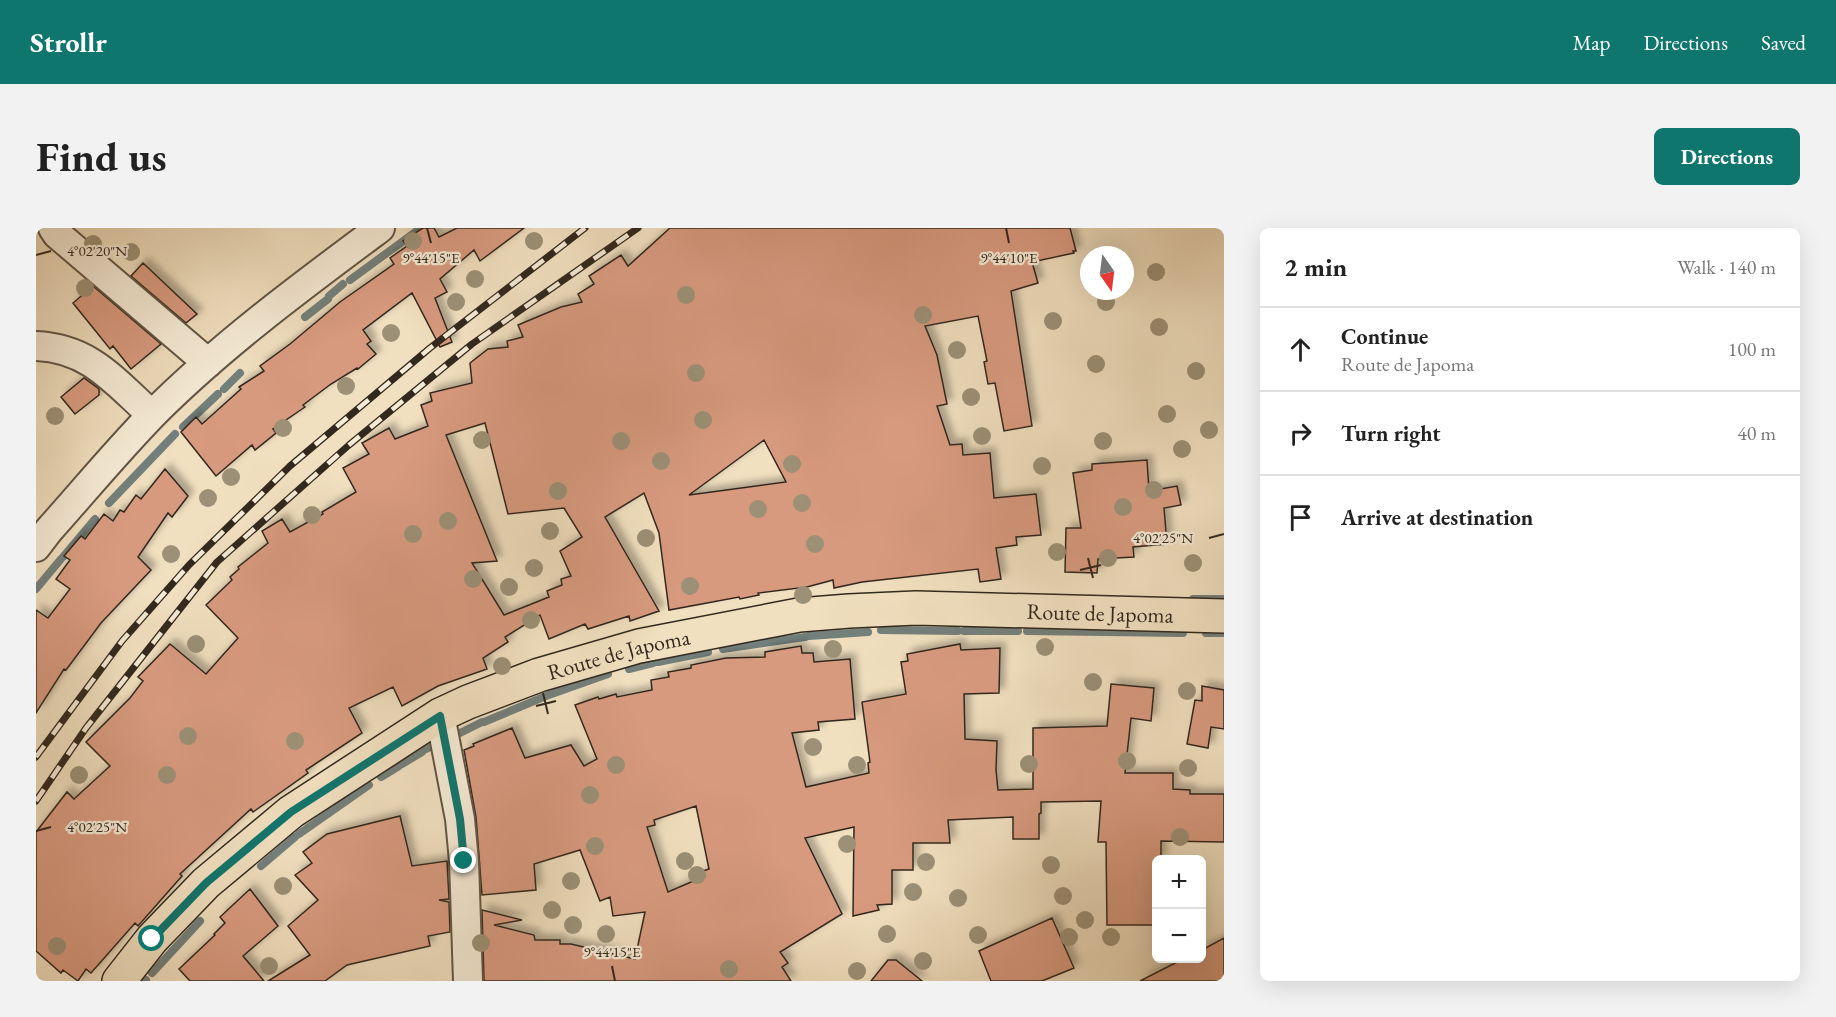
<!DOCTYPE html>
<meta charset="utf-8">
<style>
:root{--surface:#fff;--page:#f2f2f2;--text:#222;--muted:#767676;--line:#e0e0e0;--accent:#0f766e}
body{margin:0;font-family:"EB Garamond",serif;background:var(--page);color:var(--text)}
.controls{position:absolute;right:18px;bottom:18px;display:grid;overflow:hidden;border-radius:9px;box-shadow:0 6px 24px #0002}
.controls button{width:54px;height:54px;display:grid;place-items:center;padding:0;border:0;border-bottom:2px solid var(--line);background:var(--surface);color:var(--text);font:30px sans-serif}
.compass{position:absolute;left:1044px;top:18px;width:54px;height:54px;border-radius:50%;background:var(--surface);box-shadow:0 6px 24px #0002;rotate:166deg}
.stop{position:absolute;width:18px;height:18px;margin:-14px;border:4px solid #0f766e;border-radius:50%;background:#fff}
.stop.end{background:#0f766e;border-color:#fff;box-shadow:0 2px 6px #0008}
.list{margin:0;padding:0;list-style:none}
h2{display:flex;justify-content:space-between;align-items:center;height:78px;margin:0;padding:0 24px;font-size:26px}
h2 small{font-size:20px;font-weight:400;color:var(--muted)}
.list li{display:grid;grid-template-columns:39px 1fr auto;gap:18px;align-items:center;box-sizing:border-box;height:84px;padding:0 24px;border-top:2px solid var(--line)}
.list b{display:block;font-size:22px;white-space:nowrap}
.list p{margin:0;font-size:20px;white-space:nowrap;color:var(--muted)}
.list em{font-size:20px;font-style:normal;color:var(--muted)}
.icon{flex:none;width:33px;height:33px;fill:none;stroke:currentColor;stroke-width:2;stroke-linecap:round;stroke-linejoin:round}
.map{position:relative;flex:none;width:1188px;height:753px;overflow:hidden;border-radius:9px}
header{display:flex;align-items:center;gap:36px;box-sizing:border-box;height:84px;padding:0 30px;background:var(--accent);color:#fff}
header strong{font-size:28px}
nav{display:flex;gap:33px;margin-inline-start:auto;font-size:21px}
.intro{display:flex;align-items:center;justify-content:space-between;box-sizing:border-box;height:144px;padding:0 36px}
h1{margin:0;font-size:42px}
.button{padding:15px 27px;border-radius:9px;background:var(--accent);color:#fff;font-size:21px;font-weight:700}
main{display:flex;gap:36px;padding:0 36px}
aside{flex:1;background:var(--surface);border-radius:9px;box-shadow:0 6px 24px #0002}
.map>svg:first-child{display:block}
</style>
<header>
<strong>Strollr</strong>
<nav><a>Map</a><a>Directions</a><a>Saved</a></nav>
</header>
<div class="intro"><h1>Find us</h1><a class="button">Directions</a></div>
<main>
<div class="map">
<svg width="1188" height="753" viewBox="0 0 1188 753">
<defs>
<filter id="shadow"><feDropShadow dx="5.5" dy="-5.5" stdDeviation="3" flood-color="#0004"/></filter>
</defs>
<rect width="100%" height="100%" fill="#f1e0c0"/>
<filter id="stains"><feTurbulence type="fractalNoise" baseFrequency=".00333" numOctaves="4"/><feColorMatrix values="0 0 0 0 .2 0 0 0 0 .09 0 0 0 0 .02 0 0 0 .5 -.17"/></filter>
<radialGradient id="worn" r=".72"><stop offset=".6" stop-color="#630" stop-opacity="0"/><stop offset="1" stop-color="#630" stop-opacity=".3"/></radialGradient>
<g fill="none" stroke-linecap="round" stroke-linejoin="round">
<!-- stream -->
<path stroke="#73807c" stroke-width="8" d="M314,52L385,0
M293,68L307,56
M269,89L292,71
M188,161L204,145
M147,199L182,166
M73,275L139,206
M27,329L59,291
M0,361L25,331
M1157,371H1188
M845,402L922,403
M928,403H982
M991,403L1147,405
M1170,405H1188
M773,408L832,404
M687,421L769,409
M622,434L672,424
M593,441L617,435
M448,494L510,468L572,446
M414,510L446,494
M388,522L403,515
M366,536L386,524
M345,549L363,538
M263,606L333,557
M225,638L259,609
M116,745L164,693
M109,753L110,752"/>
</g>
<!-- building -->
<path fill="#d89a7f" stroke="#32281d" stroke-width="1.5" fill-rule="evenodd" filter="url(#shadow)" d="M387,0H398L403,9L421,0H488L444,33L438,22L404,51L411,64L399,70L416,114L404,119L376,65L327,102L335,113L331,116L340,126L322,141L321,140L295,156L267,177L269,179L237,201L240,205L219,222L216,217L180,248L145,204L160,189L166,196L205,161L203,159L228,143L224,138L254,116L304,74L358,36L354,30L371,18L367,13Z
M634,0H1034L1040,23H1037L1038,25L996,34L1002,55L975,63L996,198L968,203L959,155L952,156L948,134L951,133L942,88L889,98L901,127L911,176L901,178L914,217L926,216L927,227L954,225L958,270L1000,266L1005,307L980,309L981,317L960,320L965,351L944,354L942,341L826,354L798,360L797,352L771,359L722,365L723,367L704,371L703,369L633,382L623,305L608,265L569,289L623,383L594,393L593,388L552,401L549,396L513,411L504,387L469,409L472,414L447,430L451,441L402,458L366,478L357,459L313,480L326,505L270,542L272,545L217,584L215,581L144,646L146,648L102,698L99,695L55,745L50,741L42,753L27,742L25,745L0,723V604L31,564L38,571L74,538L50,514L94,470L107,453L102,449L134,416L170,446L202,410L170,377L196,352L194,349L203,341L202,339L232,315L226,303L246,291L254,304L287,286L286,284L320,264L307,240L333,226L326,215L353,200L359,211L392,198L385,177L396,173L394,165L436,155L434,135L452,121L472,119L471,113L487,109L482,97L525,79L546,74L542,66L558,56L553,48L585,27L592,38ZM449,195L472,286L528,280L546,309L524,323L535,348L525,351L526,357L511,363L513,369L468,387L436,335L461,333L410,207ZM728,212L750,254L653,267Z
M107,35L161,86L150,95L95,48Z
M57,58L125,116L95,141L77,118L74,121L37,75Z
M48,150L63,161V167L39,186L25,169Z
M1111,232L1113,263L1141,258L1145,277L1128,280L1131,316L1097,319L1098,329L1062,331L1061,345L1029,344L1030,300H1045L1037,245L1056,242V236Z
M129,241L152,268L136,289L132,285L102,329L115,342L65,395L30,442L28,441L0,485V382L12,390L34,361L20,351L34,332L28,328L45,308L49,311L68,286L77,293L84,282L88,284L100,267L105,271Z
M924,416L925,422L964,420L963,465L928,466L929,511L961,513L960,542L962,562L997,561V500L1071,498L1075,456L1118,460L1115,493L1095,490L1089,545H1137V561L1154,562V566H1188V614L1125,613V632H1120V697H1071L1070,614H1062L1065,573L1005,574V585L1003,586V611H977V589L912,592L914,615H877V642H856V676L841,677L843,682L817,688L818,599L769,610L806,686L744,724L752,735L746,739L755,753H448L446,682L486,692L458,697L498,707L499,712H524V716H535L599,731L609,684L577,688L574,669L564,673L544,622L498,636L500,662L446,667L440,589L428,522L438,518L437,516L476,500L489,530L535,517L548,538L561,531L539,477L562,469L563,471L580,466L581,469L616,462L615,452L633,449L632,444L655,440V437L690,430L729,429V424L765,418L766,425H777L778,434L814,431L819,491L782,494L783,502L756,505L770,559L833,545L832,535L834,534L826,474L870,466L865,434L872,433L871,426ZM660,578L673,641L667,643L669,648L632,664L611,599L619,597L618,592Z
M1166,458L1188,462V501L1175,499L1172,520L1151,516L1159,472L1166,473Z
M364,588L376,638L411,633L413,671L403,672L413,674L414,704L392,708L394,718L311,737L289,753H232L274,727L252,698L282,672L259,647L276,635L267,624L291,606Z
M214,661L242,698L207,728L228,753H154L143,741L179,707L178,706L189,695L184,689Z
M1016,690L1038,740L1006,753H955L943,723Z
M1188,710V753H1104L1149,730H1166V722Z
M852,732H860L886,753H835Z"/>
<g fill="none" stroke-linecap="round" stroke-linejoin="round">
<!-- minor casing -->
<g stroke="#625646" stroke-width="32">
<path id="minor" d="M17,0L21,6L172,135
M0,118C54,120 79,154 116,187
M0,319L13,302C47,264 81,223 117,186C186,117 266,58 344,0
M404,487L424,591L428,633L432,753"/>
</g>
<!-- major casing -->
<g stroke="#32281d" stroke-width="36">
<g id="major">
<path id="s1" d="M83,753L116,711L170,655L255,584L404,487L432,474L503,447L603,418L763,387L813,383L880,380L1188,388"/>
</g>
</g>
<!-- minor -->
<use href="#minor" stroke="#f6ebd6" stroke-width="28"/>
<!-- major -->
<use href="#major" stroke="#f1e0c0" stroke-width="33"/>
<!-- rail casing -->
<g stroke="#32281d" stroke-width="7">
<path id="rail" d="M0,529L86,413L153,337L254,238L394,120L549,0
M0,573L50,500L181,334L313,217L436,116L602,0"/>
</g>
<!-- rail -->
<use href="#rail" stroke="#f6ebd6" stroke-width="4.5" stroke-dasharray="14" stroke-linecap="butt"/>
</g>
<!-- trees -->
<g fill="#9c9076">
<circle cx="377" cy="13" r="9"/>
<circle cx="498" cy="13" r="9"/>
<circle cx="57" cy="16" r="9"/>
<circle cx="95" cy="24" r="9"/>
<circle cx="1120" cy="44" r="9"/>
<circle cx="439" cy="51" r="9"/>
<circle cx="49" cy="60" r="9"/>
<circle cx="650" cy="67" r="9"/>
<circle cx="420" cy="74" r="9"/>
<circle cx="1070" cy="74" r="9"/>
<circle cx="887" cy="87" r="9"/>
<circle cx="1017" cy="93" r="9"/>
<circle cx="1123" cy="99" r="9"/>
<circle cx="355" cy="105" r="9"/>
<circle cx="921" cy="122" r="9"/>
<circle cx="1060" cy="136" r="9"/>
<circle cx="1160" cy="143" r="9"/>
<circle cx="660" cy="145" r="9"/>
<circle cx="310" cy="158" r="9"/>
<circle cx="935" cy="169" r="9"/>
<circle cx="1131" cy="186" r="9"/>
<circle cx="19" cy="188" r="9"/>
<circle cx="667" cy="192" r="9"/>
<circle cx="247" cy="200" r="9"/>
<circle cx="1173" cy="202" r="9"/>
<circle cx="946" cy="208" r="9"/>
<circle cx="446" cy="212" r="9"/>
<circle cx="585" cy="213" r="9"/>
<circle cx="1067" cy="213" r="9"/>
<circle cx="1146" cy="221" r="9"/>
<circle cx="625" cy="233" r="9"/>
<circle cx="756" cy="236" r="9"/>
<circle cx="1006" cy="238" r="9"/>
<circle cx="195" cy="249" r="9"/>
<circle cx="1118" cy="262" r="9"/>
<circle cx="522" cy="263" r="9"/>
<circle cx="172" cy="270" r="9"/>
<circle cx="766" cy="275" r="9"/>
<circle cx="1087" cy="279" r="9"/>
<circle cx="722" cy="281" r="9"/>
<circle cx="276" cy="287" r="9"/>
<circle cx="412" cy="293" r="9"/>
<circle cx="514" cy="303" r="9"/>
<circle cx="377" cy="306" r="9"/>
<circle cx="610" cy="310" r="9"/>
<circle cx="779" cy="316" r="9"/>
<circle cx="1021" cy="324" r="9"/>
<circle cx="135" cy="326" r="9"/>
<circle cx="1072" cy="330" r="9"/>
<circle cx="1157" cy="335" r="9"/>
<circle cx="498" cy="340" r="9"/>
<circle cx="437" cy="351" r="9"/>
<circle cx="654" cy="358" r="9"/>
<circle cx="473" cy="359" r="9"/>
<circle cx="767" cy="367" r="9"/>
<circle cx="495" cy="392" r="9"/>
<circle cx="160" cy="416" r="9"/>
<circle cx="1009" cy="419" r="9"/>
<circle cx="797" cy="421" r="9"/>
<circle cx="466" cy="438" r="9"/>
<circle cx="1057" cy="454" r="9"/>
<circle cx="1151" cy="463" r="9"/>
<circle cx="152" cy="508" r="9"/>
<circle cx="259" cy="513" r="9"/>
<circle cx="777" cy="519" r="9"/>
<circle cx="1091" cy="533" r="9"/>
<circle cx="993" cy="536" r="9"/>
<circle cx="580" cy="537" r="9"/>
<circle cx="821" cy="537" r="9"/>
<circle cx="1152" cy="540" r="9"/>
<circle cx="43" cy="547" r="9"/>
<circle cx="131" cy="547" r="9"/>
<circle cx="554" cy="567" r="9"/>
<circle cx="1144" cy="609" r="9"/>
<circle cx="811" cy="616" r="9"/>
<circle cx="559" cy="618" r="9"/>
<circle cx="649" cy="633" r="9"/>
<circle cx="890" cy="634" r="9"/>
<circle cx="1015" cy="637" r="9"/>
<circle cx="661" cy="647" r="9"/>
<circle cx="535" cy="653" r="9"/>
<circle cx="247" cy="658" r="9"/>
<circle cx="877" cy="664" r="9"/>
<circle cx="1027" cy="668" r="9"/>
<circle cx="922" cy="670" r="9"/>
<circle cx="516" cy="682" r="9"/>
<circle cx="1049" cy="692" r="9"/>
<circle cx="537" cy="697" r="9"/>
<circle cx="570" cy="706" r="9"/>
<circle cx="851" cy="706" r="9"/>
<circle cx="942" cy="707" r="9"/>
<circle cx="1033" cy="709" r="9"/>
<circle cx="1075" cy="709" r="9"/>
<circle cx="445" cy="715" r="9"/>
<circle cx="21" cy="718" r="9"/>
<circle cx="887" cy="733" r="9"/>
<circle cx="233" cy="738" r="9"/>
<circle cx="693" cy="741" r="9"/>
<circle cx="821" cy="743" r="9"/>
</g>
<g fill="none" stroke-linecap="round" stroke-linejoin="round">
<!-- route -->
<path stroke="#0f766e" stroke-width="8" d="M116,711L170,655L255,584L404,488L424,591L428,633"/>
</g>
<!-- ticks -->
<path fill="none" stroke="#32281d" stroke-width="2" d="M391,0L395,15M970,0L973,15M0,27L15,23M1173,310L1188,306M1052,330L1057,350M1044,342L1065,337M507,465L512,486M500,478L520,473M0,603L15,599M576,738L579,753"/>
<g text-anchor="middle" dominant-baseline="central" stroke-width="4.5" stroke-linejoin="round" paint-order="stroke">
<!-- street labels -->
<g font-size="22" fill="#32281d" stroke="#f6ebd6">
<text stroke="none"><textPath href="#s1" startOffset="1095">Route de Japoma</textPath></text>
<text stroke="none"><textPath href="#s1" startOffset="609">Route de Japoma</textPath></text>
</g>
</g>
<g font-size="15" text-anchor="middle" fill="#32281d" stroke="#f6ebd6" stroke-width="4.5" stroke-linejoin="round" paint-order="stroke">
<text x="61" y="28">4°02'20"N</text>
<text x="395" y="35">9°44'15"E</text>
<text x="973" y="35">9°44'10"E</text>
<text x="1127" y="315">4°02'25"N</text>
<text x="61" y="604">4°02'25"N</text>
<text x="576" y="729">9°44'15"E</text>
</g>
<rect width="100%" height="100%" filter="url(#stains)"/>
<rect width="100%" height="100%" fill="url(#worn)"/>
</svg>
<div class="controls">
<button>+</button>
<button>−</button>
</div>
<svg class="compass" viewBox="-18 -18 36 36"><path d="M0-13l5 13h-10z" fill="#e53935"/><path d="M0 13l5-13h-10z" fill="#767676"/></svg>
<div class="stop" style="left:116px;top:711px"></div>
<div class="stop end" style="left:428px;top:633px"></div>
</div>
<aside>
<h2>2 min<small>Walk · 140 m</small></h2>
<ul class="list">
<li><svg class="icon" aria-label="ahead" viewBox="0 0 24 24"><path d="M12 20V5M6 11l6-6 6 6"/></svg><div><b>Continue</b><p>Route de Japoma</p></div><em>100 m</em></li>
<li><svg class="icon" aria-label="right" viewBox="0 0 24 24"><path d="M7 20v-9h11M14 6l5 5-5 5"/></svg><div><b>Turn right</b></div><em>40 m</em></li>
<li><svg class="icon" aria-label="arrive" viewBox="0 0 24 24"><path d="M6 21V4h12l-3 4 3 4H6"/></svg><div><b>Arrive at destination</b></div></li>
</ul>
</aside>
</main>
